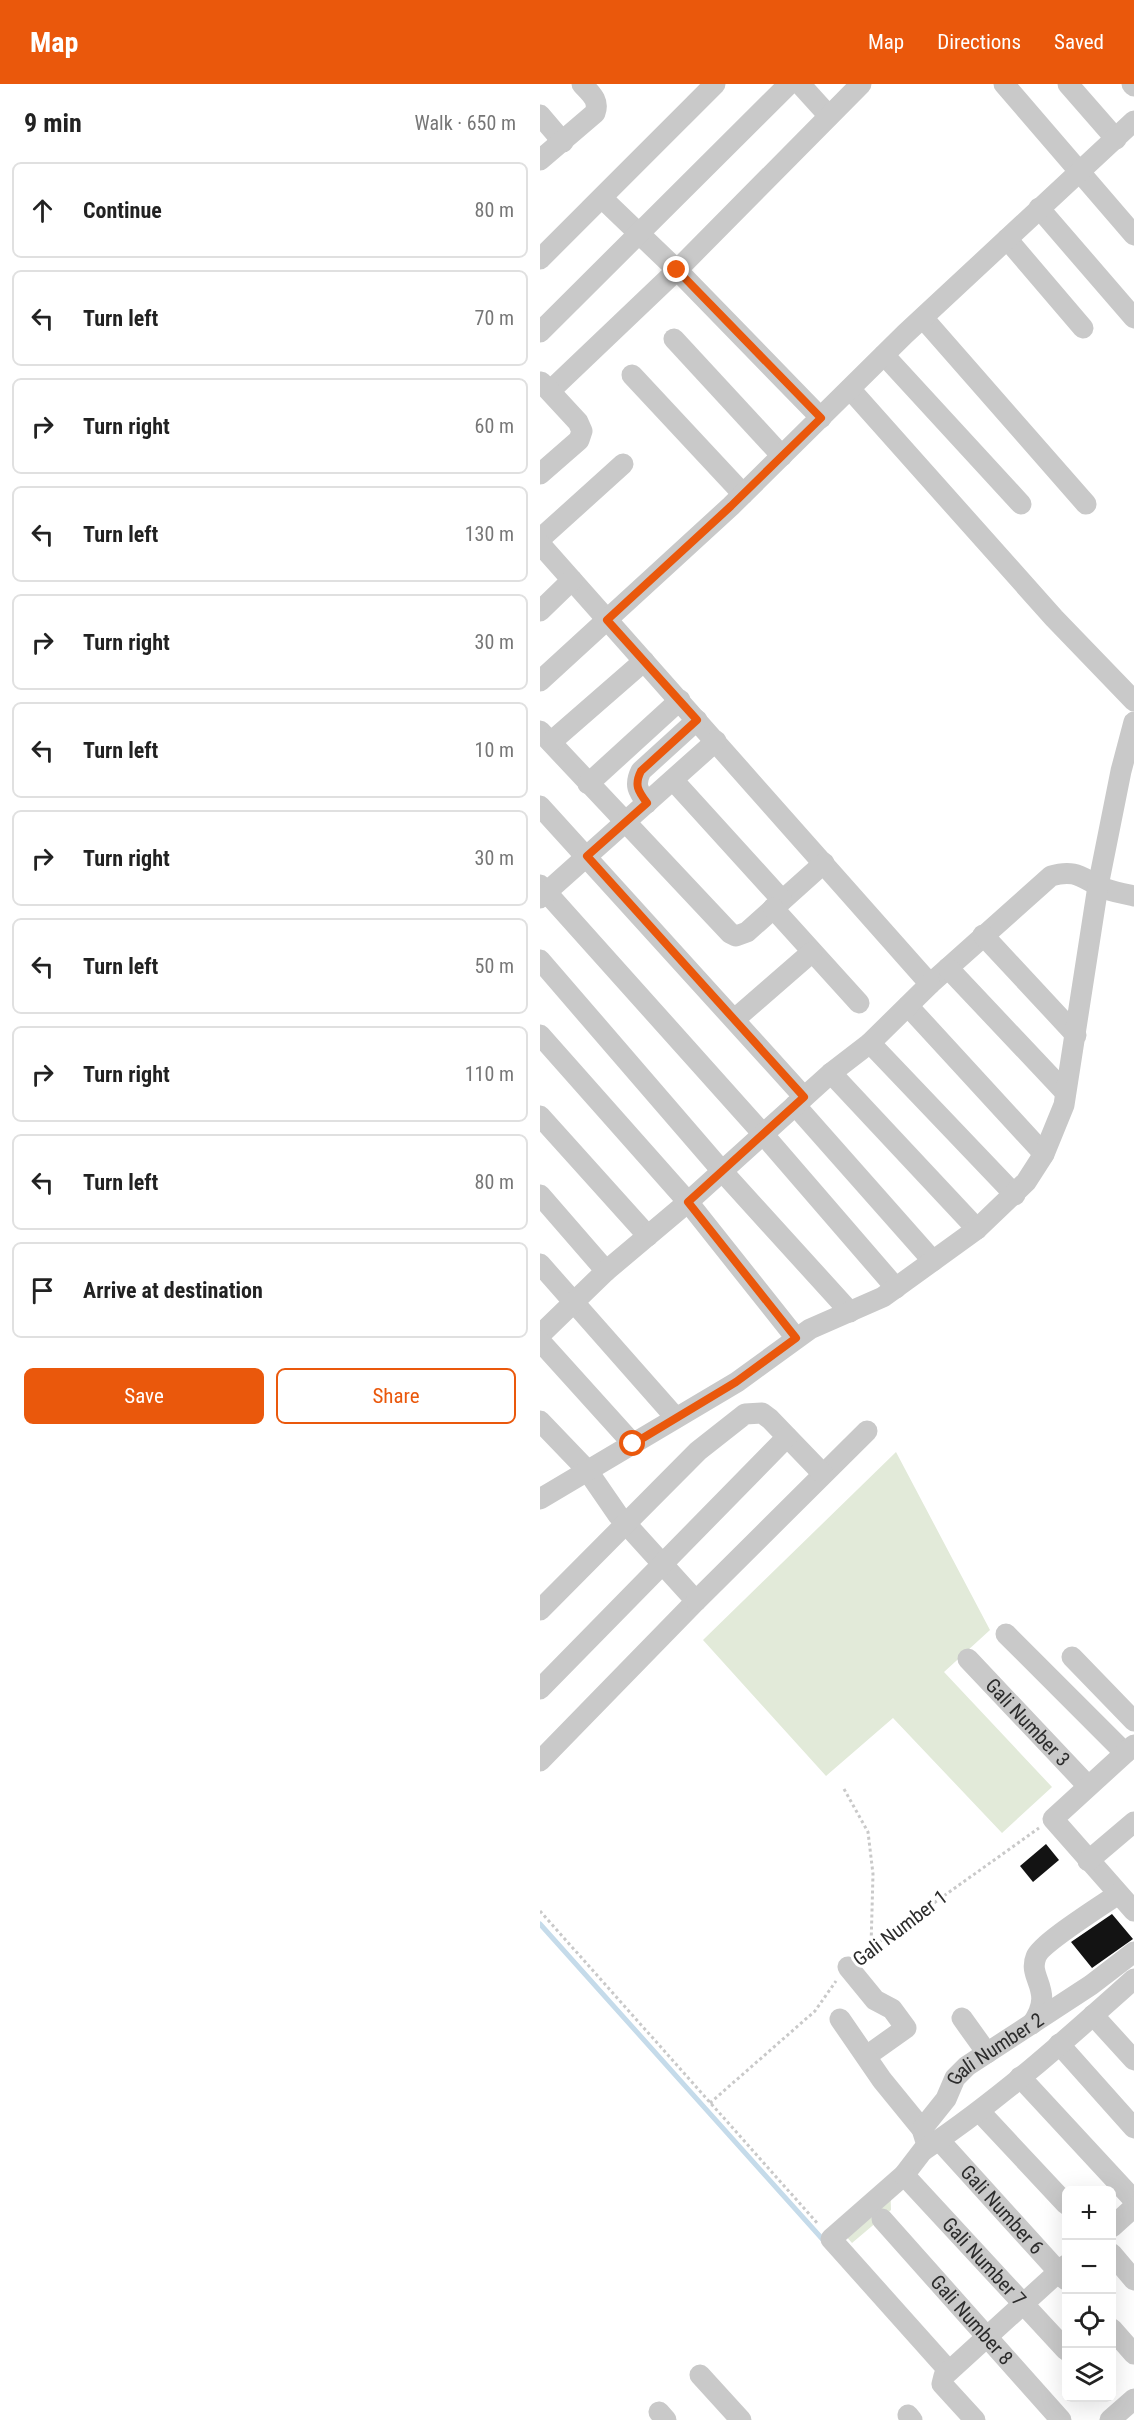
<!DOCTYPE html>
<meta charset="utf-8">
<style>
:root{--surface:#fff;--page:#f6f6f6;--text:#222;--muted:#767676;--line:#e0e0e0;--accent:#ea580c}
body{margin:0;font-family:"Roboto Condensed",sans-serif;background:var(--page);color:var(--text)}
.controls{position:absolute;right:18px;bottom:18px;display:grid;overflow:hidden;border-radius:9px;box-shadow:0 6px 24px #0002}
.controls button{width:54px;height:54px;display:grid;place-items:center;padding:0;border:0;border-bottom:2px solid var(--line);background:var(--surface);color:var(--text);font:30px sans-serif}
.stop{position:absolute;width:18px;height:18px;margin:-14px;border:4px solid #ea580c;border-radius:50%;background:#fff}
.stop.end{background:#ea580c;border-color:#fff;box-shadow:0 2px 6px #0008}
.list{margin:0;padding:0;list-style:none}
h2{display:flex;justify-content:space-between;align-items:center;height:78px;margin:0;padding:0 24px;font-size:26px}
h2 small{font-size:20px;font-weight:400;color:var(--muted)}
.list li{display:grid;grid-template-columns:39px 1fr auto;gap:18px;align-items:center;box-sizing:border-box;height:96px;margin:0 12px 12px;padding:0 12px;border:2px solid var(--line);border-radius:9px}
.list b{display:block;font-size:22px;white-space:nowrap}
.list em{font-size:20px;font-style:normal;color:var(--muted)}
.actions{display:flex;gap:12px;padding:18px 24px}
.actions a{flex:1;padding:14px 0;border:2px solid var(--accent);border-radius:9px;text-align:center;font-size:21px;color:var(--accent)}
.actions .main{background:var(--accent);color:#fff}
.icon{flex:none;width:33px;height:33px;fill:none;stroke:currentColor;stroke-width:2;stroke-linecap:round;stroke-linejoin:round}
.map{position:relative;flex:none;width:594px;height:2336px;overflow:hidden}
header{display:flex;align-items:center;gap:36px;box-sizing:border-box;height:84px;padding:0 30px;background:var(--accent);color:#fff}
header strong{font-size:28px}
nav{display:flex;gap:33px;margin-inline-start:auto;font-size:21px}
main{display:flex}
aside{flex:1;background:var(--surface)}
.map>svg:first-child{display:block}
</style>
<header>
<strong>Map</strong>
<nav><a>Map</a><a>Directions</a><a>Saved</a></nav>
</header>
<main>
<aside>
<h2>9 min<small>Walk · 650 m</small></h2>
<ul class="list">
<li><svg class="icon" aria-label="ahead" viewBox="0 0 24 24"><path d="M12 20V5M6 11l6-6 6 6"/></svg><div><b>Continue</b></div><em>80 m</em></li>
<li><svg class="icon" aria-label="left" viewBox="0 0 24 24"><path d="M17 20v-9H6M10 6l-5 5 5 5"/></svg><div><b>Turn left</b></div><em>70 m</em></li>
<li><svg class="icon" aria-label="right" viewBox="0 0 24 24"><path d="M7 20v-9h11M14 6l5 5-5 5"/></svg><div><b>Turn right</b></div><em>60 m</em></li>
<li><svg class="icon" aria-label="left" viewBox="0 0 24 24"><path d="M17 20v-9H6M10 6l-5 5 5 5"/></svg><div><b>Turn left</b></div><em>130 m</em></li>
<li><svg class="icon" aria-label="right" viewBox="0 0 24 24"><path d="M7 20v-9h11M14 6l5 5-5 5"/></svg><div><b>Turn right</b></div><em>30 m</em></li>
<li><svg class="icon" aria-label="left" viewBox="0 0 24 24"><path d="M17 20v-9H6M10 6l-5 5 5 5"/></svg><div><b>Turn left</b></div><em>10 m</em></li>
<li><svg class="icon" aria-label="right" viewBox="0 0 24 24"><path d="M7 20v-9h11M14 6l5 5-5 5"/></svg><div><b>Turn right</b></div><em>30 m</em></li>
<li><svg class="icon" aria-label="left" viewBox="0 0 24 24"><path d="M17 20v-9H6M10 6l-5 5 5 5"/></svg><div><b>Turn left</b></div><em>50 m</em></li>
<li><svg class="icon" aria-label="right" viewBox="0 0 24 24"><path d="M7 20v-9h11M14 6l5 5-5 5"/></svg><div><b>Turn right</b></div><em>110 m</em></li>
<li><svg class="icon" aria-label="left" viewBox="0 0 24 24"><path d="M17 20v-9H6M10 6l-5 5 5 5"/></svg><div><b>Turn left</b></div><em>80 m</em></li>
<li><svg class="icon" aria-label="arrive" viewBox="0 0 24 24"><path d="M6 21V4h12l-3 4 3 4H6"/></svg><div><b>Arrive at destination</b></div></li>
</ul>
<div class="actions"><a class="main">Save</a><a>Share</a></div>
</aside>
<div class="map">
<svg width="594" height="2336" viewBox="0 0 594 2336">
<rect width="100%" height="100%" fill="#fff"/>
<!-- green -->
<path fill="#e2ead9" d="M356,1368L450,1546L404,1588L512,1703L462,1749L353,1634L286,1692L163,1556Z
M350,2092L351,2126L312,2159L297,2142Z"/>
<g fill="none" stroke-linecap="round" stroke-linejoin="round">
<!-- stream -->
<path stroke="#c5dbea" stroke-width="5" d="M0,1840L285,2158"/>
</g>
<!-- building -->
<path fill="#131313" d="M506,1760L519,1776L493,1798L480,1782Z
M572,1830L593,1855L552,1884L531,1858Z"/>
<g fill="none" stroke-linecap="round" stroke-linejoin="round">
<!-- path -->
<path stroke="#c9c9c9" stroke-width="3" stroke-dasharray="3 3" stroke-linecap="butt" d="M304,1705L328,1748L333,1790L331,1863
M0,1827L278,2140
M321,1871L499,1744
M170,2019L275,1927L296,1897"/>
<!-- minor -->
<g stroke="#c9c9c9" stroke-width="21">
<path d="M260,0L289,32"/>
<path d="M464,0L594,151"/>
<path d="M528,0L576,55"/>
<path d="M592,0L594,2"/>
<path d="M0,31L23,58"/>
<path d="M0,76L55,29C60,16 50,9 42,0"/>
<path d="M62,114L137,186L281,334"/>
<path d="M499,124L594,234"/>
<path d="M467,155L543,244"/>
<path d="M0,175L175,0"/>
<path d="M383,234L546,420"/>
<path d="M0,248L249,0"/>
<path d="M134,255L242,372"/>
<path d="M344,271L481,420"/>
<path d="M92,291L203,410"/>
<path d="M310,305L514,534L594,617"/>
<path d="M10,307L137,186L321,0"/>
<path d="M0,390L39,356L42,347L38,338L1,298"/>
<path d="M0,455L83,380"/>
<path d="M0,460L390,900L511,792C538,784 543,796 566,805C575,808 585,810 594,812"/>
<path d="M0,527L32,496"/>
<path d="M0,597L191,422L365,250L594,37"/>
<path d="M0,647L190,849L196,852L207,848L284,779"/>
<path d="M11,658L104,577"/>
<path d="M133,696L242,816"/>
<path d="M48,700L140,616"/>
<path d="M107,719C98,707 94,701 101,687L157,636"/>
<path d="M0,722L264,1013"/>
<path d="M0,801L223,1050L356,1204"/>
<path d="M0,814L176,657"/>
<path d="M233,824L319,919"/>
<path d="M443,851L536,951"/>
<path d="M0,876L182,1087L310,1228"/>
<path d="M408,884L525,1008"/>
<path d="M368,922L504,1070"/>
<path d="M195,935L272,868"/>
<path d="M0,951L148,1118L256,1254"/>
<path d="M330,959L475,1111"/>
<path d="M291,989L437,1145"/>
<path d="M255,1021L393,1177"/>
<path d="M0,1032L108,1152"/>
<path d="M0,1111L66,1187"/>
<path d="M0,1180L136,1334"/>
<path d="M0,1251L66,1187L148,1118L291,989L330,959L390,900"/>
<path d="M0,1257L93,1360"/>
<path d="M0,1337L47,1386L78,1431L156,1517L0,1677"/>
<path d="M0,1415L197,1298L270,1245L343,1213L437,1145L486,1098L504,1070L524,1021L558,802L581,687L594,638"/>
<path d="M156,1517L327,1347"/>
<path d="M0,1526L158,1367L205,1330L222,1329L230,1335L283,1390"/>
<path d="M466,1550L585,1669"/>
<path d="M532,1573L594,1637"/>
<path id="s1" d="M428,1575L548,1702"/>
<path d="M0,1605L247,1353"/>
<path d="M594,1661L513,1735L594,1827"/>
<path d="M548,1777L594,1738"/>
<path d="M308,1883L335,1916L352,1925L366,1944L335,1966"/>
<path d="M553,1931L594,1976"/>
<path d="M422,1934L447,1969"/>
<path d="M300,1935L342,1996L382,2045L387,2061L364,2091L291,2155L409,2287"/>
<path d="M492,1940C516,1906 487,1895 496,1873C501,1859 563,1821 578,1810"/>
<path d="M519,1960L594,2044"/>
<path d="M480,1993L594,2116"/>
<path d="M440,2028L526,2120"/>
<path id="s2" d="M382,2045L406,2015L415,1994L427,1982L551,1901L594,1868"/>
<path id="s3" d="M399,2056L526,2196"/>
<path d="M384,2066C459,2016 527,1955 594,1895"/>
<path id="s4" d="M364,2091L526,2266"/>
<path id="s5" d="M342,2135L521,2336"/>
<path d="M572,2143L594,2123"/>
<path d="M572,2170L594,2196"/>
<path d="M572,2245L594,2270"/>
<path d="M160,2291L201,2336"/>
<path d="M119,2328L126,2336"/>
<path d="M368,2331L372,2336"/>
<path d="M435,2336L402,2300L404,2292L526,2181"/>
<path d="M570,2336L594,2315"/>
</g>
</g>
<g fill="none" stroke-linecap="round" stroke-linejoin="round">
<!-- route -->
<path stroke="#ea580c" stroke-width="8" d="M93,1360L196,1298L256,1254L148,1118L264,1013L47,772L107,719C98,707 94,701 101,687L157,636L67,536L191,422L281,334L137,186"/>
</g>
<g text-anchor="middle" dominant-baseline="central" stroke-width="6" stroke-linejoin="round" paint-order="stroke">
<!-- street labels -->
<g font-size="20" fill="#2c2c2c" stroke="#fff">
<text stroke="none"><textPath href="#s1" startOffset="87">Gali Number 3</textPath></text>
<text transform="translate(360 1844) rotate(-37)">Gali Number 1</text>
<text stroke="none"><textPath href="#s2" startOffset="111">Gali Number 2</textPath></text>
<text stroke="none"><textPath href="#s3" startOffset="94">Gali Number 6</textPath></text>
<text stroke="none"><textPath href="#s4" startOffset="118">Gali Number 7</textPath></text>
<text stroke="none"><textPath href="#s5" startOffset="135">Gali Number 8</textPath></text>
</g>
</g>
</svg>
<div class="controls">
<button>+</button>
<button>−</button>
<button><svg class="icon" aria-label="locate" viewBox="0 0 24 24"><circle cx="12" cy="12" r="6"/><path d="M12 2v4M12 18v4M2 12h4M18 12h4"/></svg></button>
<button><svg class="icon" aria-label="layers" viewBox="0 0 24 24"><path d="M12 4l9 5-9 5-9-5zM3 14l9 5 9-5"/></svg></button>
</div>
<div class="stop" style="left:93px;top:1360px"></div>
<div class="stop end" style="left:137px;top:186px"></div>
</div>
</main>
